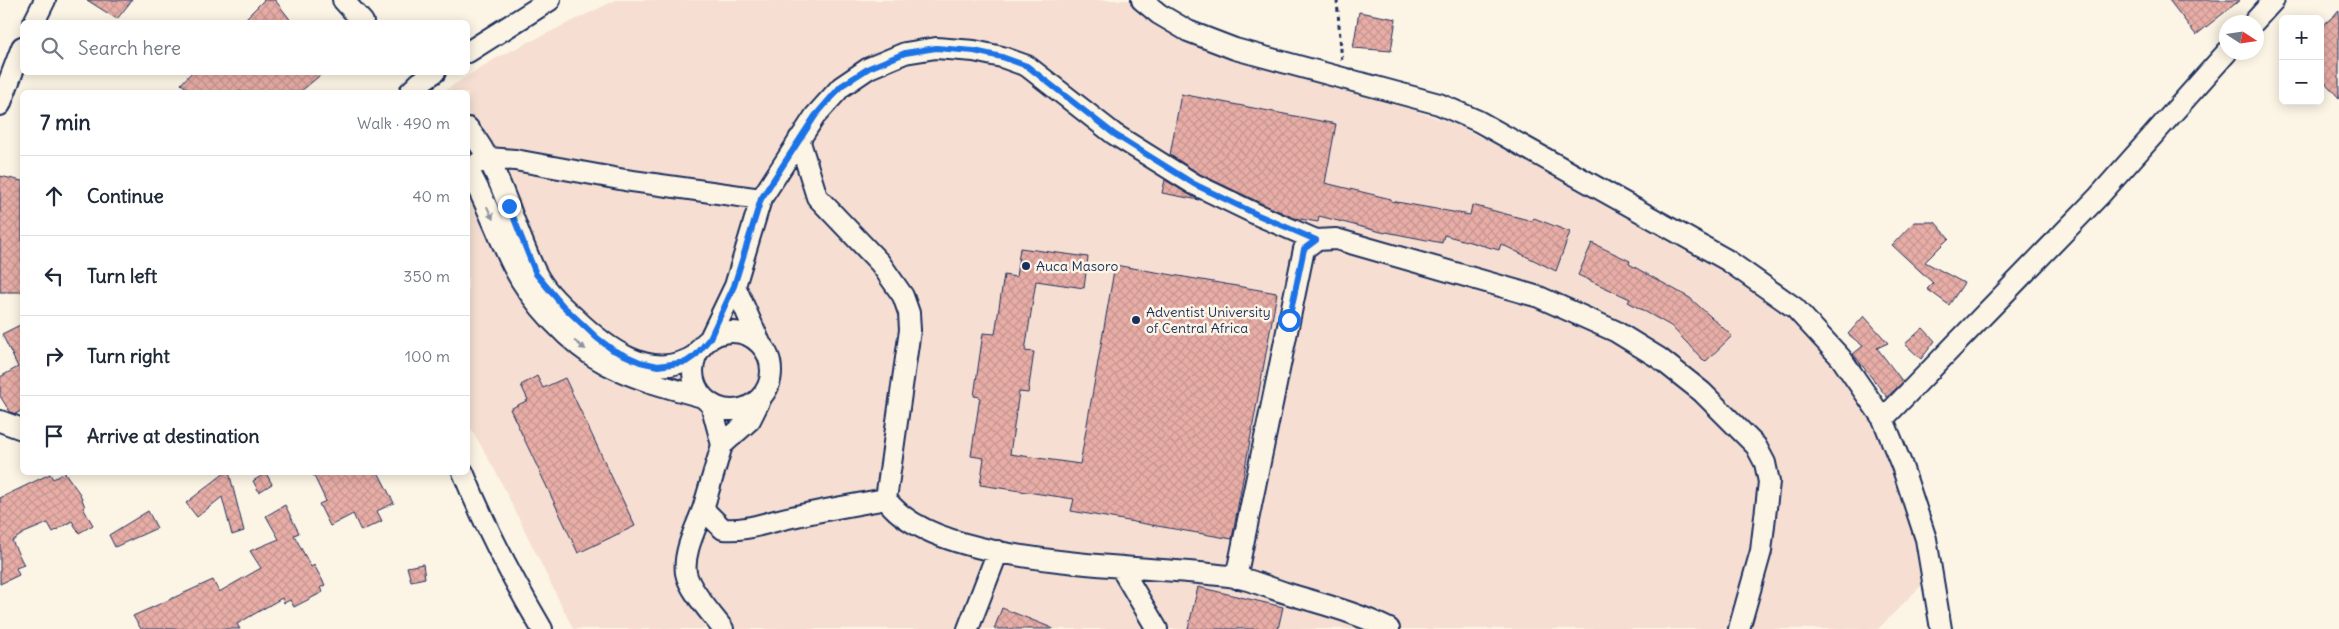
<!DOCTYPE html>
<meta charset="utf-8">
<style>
:root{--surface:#fff;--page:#f6f6f7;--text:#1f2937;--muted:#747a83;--line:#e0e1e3}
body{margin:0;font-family:Delius,sans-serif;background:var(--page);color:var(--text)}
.controls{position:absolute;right:15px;top:15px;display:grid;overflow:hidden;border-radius:8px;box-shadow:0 2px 12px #0003}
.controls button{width:45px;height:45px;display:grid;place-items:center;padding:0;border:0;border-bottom:1px solid var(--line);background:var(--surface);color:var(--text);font:25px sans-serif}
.compass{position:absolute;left:2219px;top:15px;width:45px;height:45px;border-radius:50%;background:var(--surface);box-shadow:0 2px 12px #0003;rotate:102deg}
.stop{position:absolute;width:15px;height:15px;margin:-11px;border:4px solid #1a73e8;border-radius:50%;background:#fff}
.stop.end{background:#1a73e8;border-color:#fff;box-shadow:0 1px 5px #0008}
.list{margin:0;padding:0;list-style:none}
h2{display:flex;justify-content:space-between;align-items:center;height:65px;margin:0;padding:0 20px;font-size:21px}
h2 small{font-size:16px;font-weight:400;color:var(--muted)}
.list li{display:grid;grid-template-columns:32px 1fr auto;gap:15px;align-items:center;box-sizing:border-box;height:80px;padding:0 20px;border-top:1px solid var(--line)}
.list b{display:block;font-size:19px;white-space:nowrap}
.list em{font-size:16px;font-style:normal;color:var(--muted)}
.icon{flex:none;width:28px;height:28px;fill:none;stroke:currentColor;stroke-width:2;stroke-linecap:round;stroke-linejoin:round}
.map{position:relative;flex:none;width:2339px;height:629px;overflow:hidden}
.search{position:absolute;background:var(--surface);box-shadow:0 2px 12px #0003;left:20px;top:20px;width:450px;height:55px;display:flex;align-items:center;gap:12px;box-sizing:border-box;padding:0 18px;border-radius:8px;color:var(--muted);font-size:19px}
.panel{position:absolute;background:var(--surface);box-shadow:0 2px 12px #0003;left:20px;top:90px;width:450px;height:385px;border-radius:8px}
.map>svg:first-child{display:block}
</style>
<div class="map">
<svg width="2339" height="629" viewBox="0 0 2339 629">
<defs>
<pattern id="building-cross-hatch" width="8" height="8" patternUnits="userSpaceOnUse" patternTransform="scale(1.25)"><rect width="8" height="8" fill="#e8ada6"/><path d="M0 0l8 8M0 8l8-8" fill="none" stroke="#c69591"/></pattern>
</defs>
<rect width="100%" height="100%" fill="#fcf5e5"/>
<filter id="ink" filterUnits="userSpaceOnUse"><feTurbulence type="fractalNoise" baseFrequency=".02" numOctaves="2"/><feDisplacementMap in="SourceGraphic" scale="10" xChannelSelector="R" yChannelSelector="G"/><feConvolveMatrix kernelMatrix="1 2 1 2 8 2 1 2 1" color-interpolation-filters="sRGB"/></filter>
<g filter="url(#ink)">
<!-- built -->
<path fill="#f6dfd2" d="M616,0H1130L1168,32L1227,57L1388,101L1455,124L1705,252L1824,339L1879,425L1934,573L1878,629H573L498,476L468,423V92H442L498,57Z"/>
<!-- building -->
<path fill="url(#building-cross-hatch)" stroke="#1b2f5e" d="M87,0H132L117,19Z
M264,0H275L292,22H242Z
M2169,0H2240L2196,35Z
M2339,11V98L2320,77V28Z
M1359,12L1396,19L1391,51L1353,48Z
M192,72H324L300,92H192L181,84Z
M1181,94L1336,124L1325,183L1391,199V201L1470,215L1472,205L1532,221L1534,218L1570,232L1556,271L1501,244L1499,250L1444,235L1442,243L1386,232L1385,233L1319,216L1318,222L1294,218L1263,204L1200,174L1170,155Z
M0,176L22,181V292H0Z
M1165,180L1188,194L1199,200L1162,193Z
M1914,222H1935L1949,238L1925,262L1964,283L1949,305L1927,289L1933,283L1892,245Z
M1592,243L1630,261L1629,264L1690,298L1732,336L1705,362L1671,326L1628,302L1630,299L1578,275Z
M1020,248L1088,257L1084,288L1036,281L1025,351L1034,352L1028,393L1019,392L1010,454L1080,464L1115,265L1277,293L1232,539L1071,511L1074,499L980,485L984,458L971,456L980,397L974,396L983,333L995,334L1004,275L1016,277Z
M1864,316L1888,343L1877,348L1903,382L1887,397L1853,354L1863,346L1848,334Z
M22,324V410L16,414L10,412L0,396V377L18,367L2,334Z
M1923,328L1935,341L1921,359L1905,344Z
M537,376L543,388L565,378L635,526L578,553L510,409L528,400L521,385Z
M226,472H229L244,531L232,535L222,497L197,517L186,503Z
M312,472H378L394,503L377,511L382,521L361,531L353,514L330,526L319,504L326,501Z
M65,473L80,494L85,507L83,508L93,525L79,533L72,521L53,532L48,523L24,533L12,541L24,565L16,568L19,575L0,584V498L50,474L53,479Z
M266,473L272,484L259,492L253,481Z
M285,505L299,533L294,535L311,567L314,565L325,585L320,588L323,592L294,607L290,600L284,603L282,598L237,624L240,629H141L133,616L213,580L219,592L261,568L250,551L279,539L266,516Z
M148,511L157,528L115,547L109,535Z
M423,564L425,578L411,581L407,567Z
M1198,587L1283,607L1278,629H1188Z
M1002,608L1052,628V629H994Z"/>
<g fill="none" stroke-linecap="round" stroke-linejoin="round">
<!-- minor casing -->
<g stroke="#1b2f5e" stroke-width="24">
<path id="minor" d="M343,0L363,22
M1142,0L1159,14L1188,31L1235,49L1439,104L1478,121L1727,260L1795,308L1841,358L1883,419L1902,466L1926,539L1941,629
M34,22L45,0
M2254,22L2274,0
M468,52L550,0
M410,92L419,83L435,72
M0,105L22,47
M468,128C502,170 512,225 536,273C544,289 559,304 573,316C605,347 651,384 696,355
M799,139L817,197L880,263L903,296L909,313L910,330L886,499C936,570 1152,564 1235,577C1252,580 1269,588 1286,593C1321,604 1356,612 1389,629
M478,163L488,158L515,160L625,180L761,199
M468,170C486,200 497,234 513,266C531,302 570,345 606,364C636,380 670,388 703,397
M735,286L761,345
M693 371a39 39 0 1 1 78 0a39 39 0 1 1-78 0Z
M710,338L735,286L761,199L815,116L841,87L869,68L905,53L936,48L974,51L1002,57L1027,66L1114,134L1194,184L1258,215L1316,240
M711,404L722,445L703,509L723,529C745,531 762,524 783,519C817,511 852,505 886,499
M1883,419L2099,196L2227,52
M0,421L22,429
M722,445L750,420L761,398
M463,472C485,527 512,578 542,629
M703,509C696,528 683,552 686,573C689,590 713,615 723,629
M1121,568L1157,629
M1236,578L1304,249L1316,240L1336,239L1539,297L1615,331L1659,358L1702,392L1756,446L1765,463L1769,482L1761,551L1739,629
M968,629L998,551"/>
</g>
<!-- path -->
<path stroke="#1b2f5e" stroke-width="3" stroke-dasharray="4 4" stroke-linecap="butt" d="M1337,0L1342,62"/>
<!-- minor -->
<use href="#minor" stroke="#fcf5e5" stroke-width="20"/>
</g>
<!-- one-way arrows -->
<defs><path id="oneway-solid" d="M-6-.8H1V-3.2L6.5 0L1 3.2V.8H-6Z" transform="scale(1.25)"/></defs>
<g fill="#8c92a2">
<use href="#oneway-solid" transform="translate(490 213) rotate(65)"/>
<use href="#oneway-solid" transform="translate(580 345) rotate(37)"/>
</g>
</g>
<g fill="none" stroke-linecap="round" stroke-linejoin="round" filter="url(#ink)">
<!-- route -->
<path stroke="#1a73e8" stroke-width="6" d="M509,206L536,274L563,306L597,338L613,350L640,362L658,366L686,362L696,355L710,338L734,286L761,199L815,116L841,86L869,68L905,53L936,48L974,51L1002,57L1027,66L1114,134L1194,184L1258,215L1316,240L1304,249L1289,320"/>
</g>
<!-- markers -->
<g fill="#1b2f5e" stroke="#fcf5e5" stroke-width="2">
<circle cx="1026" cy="266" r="5"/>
<circle cx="1136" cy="320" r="5"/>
</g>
<g text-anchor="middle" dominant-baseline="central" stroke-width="5" stroke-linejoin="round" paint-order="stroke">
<!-- poi labels -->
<g font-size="14" fill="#1b2f5e" stroke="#fcf5e5" text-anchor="start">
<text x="1036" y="266">Auca Masoro</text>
<text x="1146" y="312">Adventist University<tspan x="1146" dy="16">of Central Africa</tspan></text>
</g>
</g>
</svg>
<div class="controls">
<button>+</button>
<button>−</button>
</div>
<svg class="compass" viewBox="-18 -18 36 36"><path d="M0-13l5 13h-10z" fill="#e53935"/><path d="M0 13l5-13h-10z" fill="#747a83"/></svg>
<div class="stop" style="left:1289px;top:320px"></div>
<div class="stop end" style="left:509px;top:206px"></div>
<div class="search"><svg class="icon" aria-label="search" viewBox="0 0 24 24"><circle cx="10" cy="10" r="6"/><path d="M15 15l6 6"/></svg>Search here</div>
<section class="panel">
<h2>7 min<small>Walk · 490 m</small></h2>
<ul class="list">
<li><svg class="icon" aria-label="ahead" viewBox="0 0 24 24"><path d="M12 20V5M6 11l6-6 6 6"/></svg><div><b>Continue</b></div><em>40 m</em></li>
<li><svg class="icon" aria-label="left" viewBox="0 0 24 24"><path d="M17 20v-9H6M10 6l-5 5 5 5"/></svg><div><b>Turn left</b></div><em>350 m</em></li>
<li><svg class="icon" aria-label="right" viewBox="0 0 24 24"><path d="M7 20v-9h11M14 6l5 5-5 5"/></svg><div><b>Turn right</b></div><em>100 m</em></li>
<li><svg class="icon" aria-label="arrive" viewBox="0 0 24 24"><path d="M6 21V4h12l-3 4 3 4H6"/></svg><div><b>Arrive at destination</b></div></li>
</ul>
</section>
</div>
